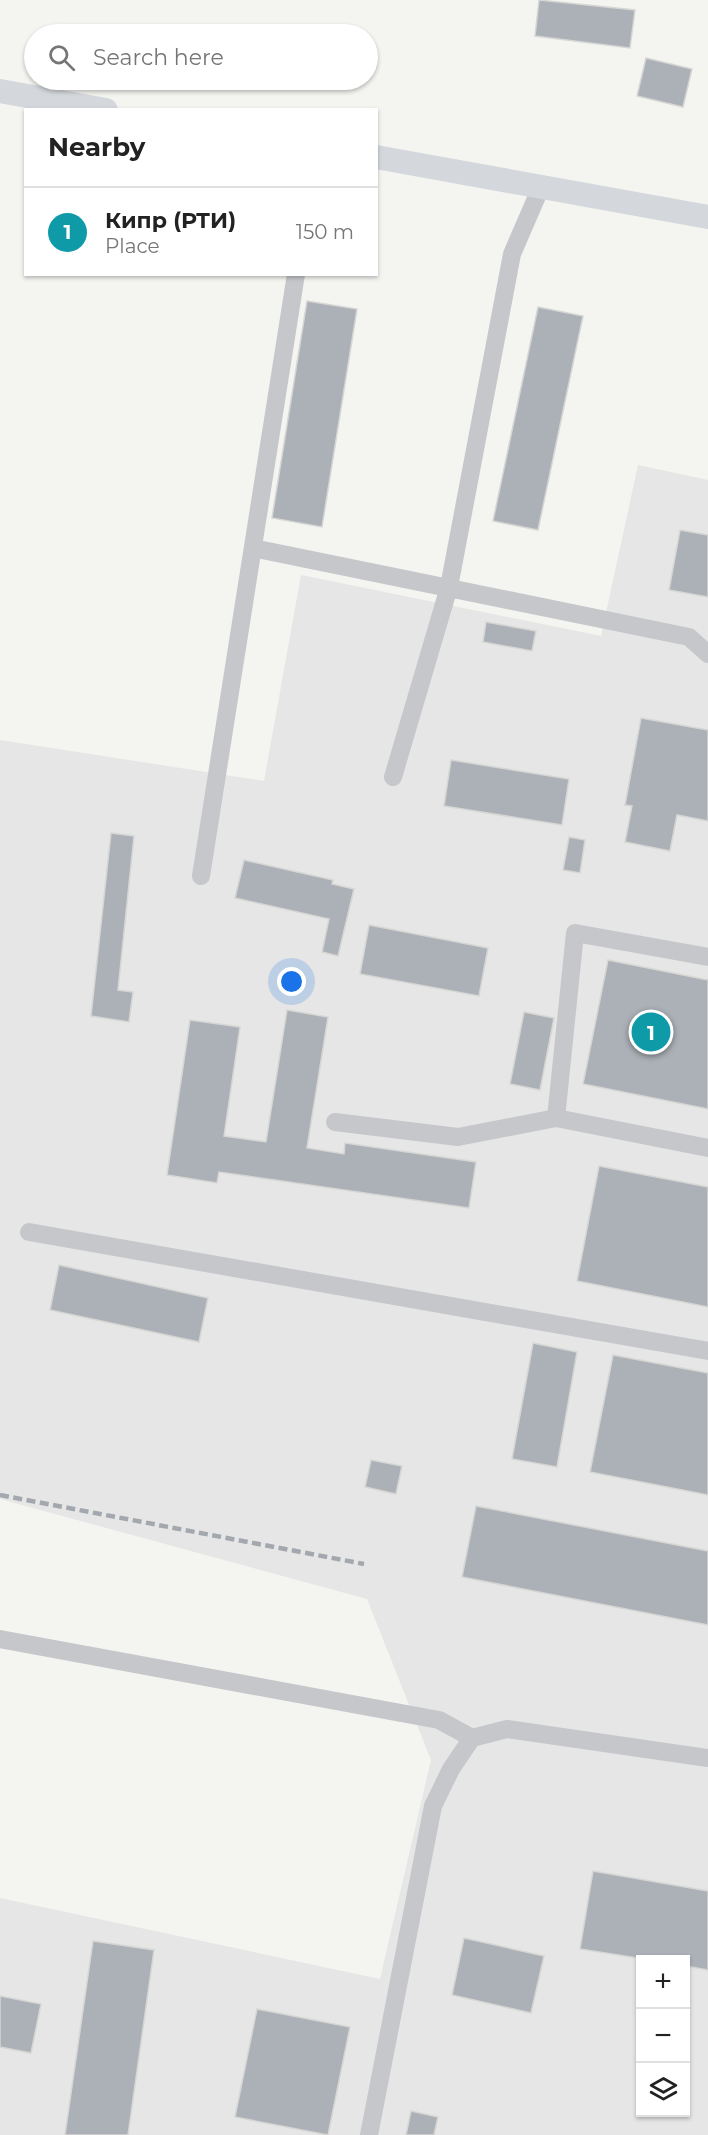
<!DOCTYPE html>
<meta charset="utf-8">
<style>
:root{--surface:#fff;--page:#f2f2f2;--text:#222;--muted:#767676;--line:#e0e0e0;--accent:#0f766e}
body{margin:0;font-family:Montserrat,sans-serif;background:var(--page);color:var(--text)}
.controls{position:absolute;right:18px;bottom:18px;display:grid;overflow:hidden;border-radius:0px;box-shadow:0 2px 4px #0004}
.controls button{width:54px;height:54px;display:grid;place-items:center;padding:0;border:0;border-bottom:2px solid var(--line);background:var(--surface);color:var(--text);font:30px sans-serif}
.you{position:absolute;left:292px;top:982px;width:21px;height:21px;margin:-15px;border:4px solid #fff;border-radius:50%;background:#1a73e8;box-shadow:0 0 0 9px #1a73e833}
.badge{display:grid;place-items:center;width:39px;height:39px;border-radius:50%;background:var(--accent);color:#fff;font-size:20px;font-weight:700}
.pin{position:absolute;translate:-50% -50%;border:3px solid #fff;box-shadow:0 2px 6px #0006}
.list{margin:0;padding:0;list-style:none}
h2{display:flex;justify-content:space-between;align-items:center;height:78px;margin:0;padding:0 24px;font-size:26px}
h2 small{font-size:20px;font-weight:400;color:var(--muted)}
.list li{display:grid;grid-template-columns:39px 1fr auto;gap:18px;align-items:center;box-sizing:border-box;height:90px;padding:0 24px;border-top:2px solid var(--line)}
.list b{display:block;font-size:22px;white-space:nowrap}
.list p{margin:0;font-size:20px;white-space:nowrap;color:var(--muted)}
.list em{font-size:20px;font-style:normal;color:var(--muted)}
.icon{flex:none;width:33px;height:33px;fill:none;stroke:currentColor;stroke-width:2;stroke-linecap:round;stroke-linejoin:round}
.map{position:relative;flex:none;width:708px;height:2135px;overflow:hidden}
.search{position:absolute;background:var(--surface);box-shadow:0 2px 4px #0004;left:24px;top:24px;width:354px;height:66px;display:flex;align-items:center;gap:15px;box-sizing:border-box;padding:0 21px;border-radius:33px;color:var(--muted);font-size:22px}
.panel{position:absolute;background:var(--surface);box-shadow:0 2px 4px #0004;left:24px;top:108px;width:354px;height:168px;border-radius:0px}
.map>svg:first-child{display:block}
</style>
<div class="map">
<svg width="708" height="2135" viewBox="0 0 708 2135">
<rect width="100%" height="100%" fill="#f4f5f1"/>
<!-- built -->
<path fill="#e5e6e5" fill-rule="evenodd" d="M638,465L708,480V2135H0V1898L380,1979L431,1760L367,1599L0,1499V740L264,781L301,575L601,636ZM640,1960H686V2112H640Z"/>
<!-- building -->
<path fill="#abb1b7" stroke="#d6d6d4" stroke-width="1.5" d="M539,0L635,10L630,48L535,36Z
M646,58L692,69L683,107L637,96Z
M307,301L357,309L322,527L272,518Z
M538,307L583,316L538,530L493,521Z
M680,530L708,535V597L669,590Z
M486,622L536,631L532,651L483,642Z
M641,718L708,730V821L677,815L670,851L625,842L632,806L625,805Z
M451,760L569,779L562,825L444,806Z
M111,833L134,836L118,990L133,992L129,1022L91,1016Z
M569,837L585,840L580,873L563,870Z
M244,860L333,880L332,884L354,889L338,956L322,952L329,919L235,898Z
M369,925L488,948L479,996L360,974Z
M608,960L708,980V1109L583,1084Z
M287,1010L328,1017L307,1148L344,1154L345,1143L476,1162L469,1208L219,1172L217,1183L167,1175L190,1020L240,1027L224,1136L266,1142Z
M524,1012L554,1018L540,1090L510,1084Z
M599,1166L708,1187V1307L577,1281Z
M59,1265L208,1298L199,1342L50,1310Z
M533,1343L577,1352L557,1467L512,1459Z
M613,1355L708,1373V1495L590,1472Z
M371,1460L402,1466L396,1494L365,1487Z
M476,1506L708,1551V1625L462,1577Z
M593,1871L708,1891V1970L686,1966V1959H644L580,1949Z
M464,1938L544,1956L531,2013L452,1995Z
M93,1941L154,1950L128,2135H65Z
M0,1996L41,2004L31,2053L0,2047Z
M257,2009L350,2027L328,2135L235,2117Z
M411,2111L438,2117L434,2135H406Z"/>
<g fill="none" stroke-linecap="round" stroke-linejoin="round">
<!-- minor -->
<path stroke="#c5c7cb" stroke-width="18" d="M253,548L689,637L708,654
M393,777L449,587L512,254L541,187
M201,876L296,274
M708,957L575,933L556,1118L708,1148
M335,1122L458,1137L556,1118
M29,1232L708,1351
M0,1639L439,1720L472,1738
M369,2135L433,1806L451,1769L472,1738L507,1729L708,1758"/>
<!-- major -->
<path stroke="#d4d8dc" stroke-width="24" d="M0,91L106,110
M376,157L708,217"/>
<!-- rail -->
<path stroke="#a3a7ae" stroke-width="4.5" stroke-dasharray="9 4.5" stroke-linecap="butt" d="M0,1495L364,1564"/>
</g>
</svg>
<div class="controls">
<button>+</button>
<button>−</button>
<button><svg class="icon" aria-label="layers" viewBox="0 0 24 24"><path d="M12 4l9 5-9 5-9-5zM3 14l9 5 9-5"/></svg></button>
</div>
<div class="you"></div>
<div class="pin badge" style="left:651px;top:1032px;background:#0f9aa8">1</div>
<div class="search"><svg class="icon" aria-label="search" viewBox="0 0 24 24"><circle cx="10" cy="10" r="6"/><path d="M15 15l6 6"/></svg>Search here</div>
<section class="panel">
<h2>Nearby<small></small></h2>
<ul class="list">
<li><span class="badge" style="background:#0f9aa8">1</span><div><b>Кипр (РТИ)</b><p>Place</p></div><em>150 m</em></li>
</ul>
</section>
</div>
